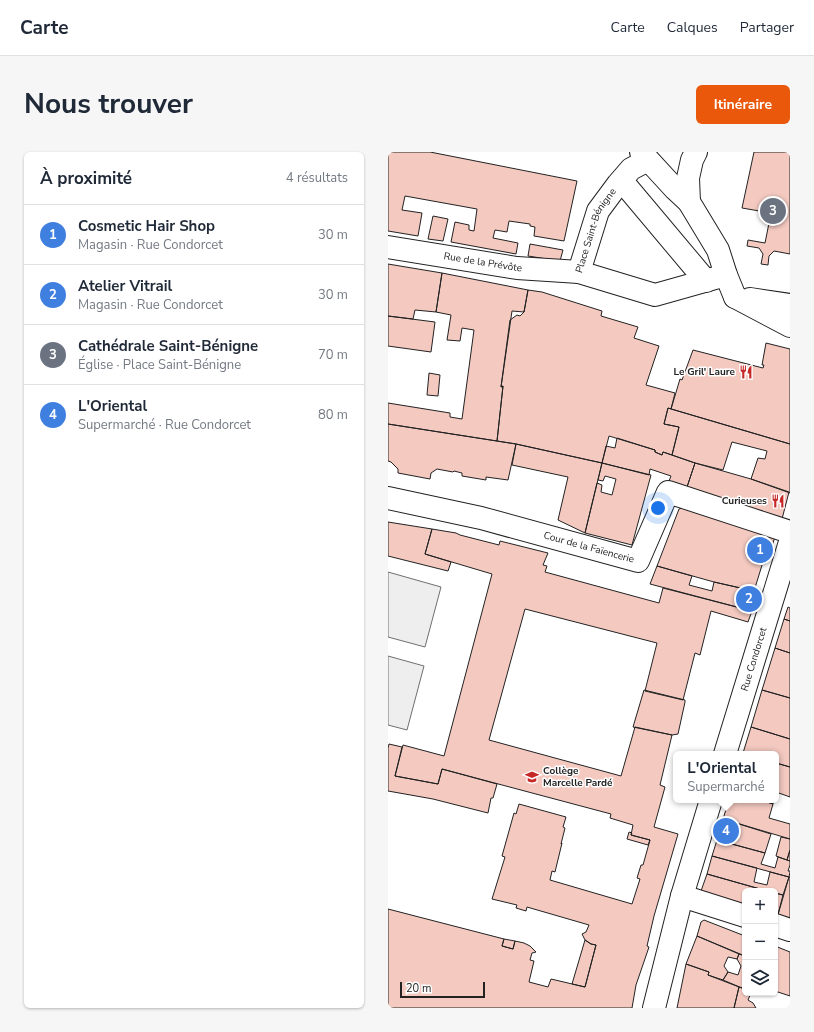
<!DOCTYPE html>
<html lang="fr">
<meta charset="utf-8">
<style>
:root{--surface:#fff;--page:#f6f6f7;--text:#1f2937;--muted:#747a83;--line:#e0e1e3;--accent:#ea580c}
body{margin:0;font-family:"Nunito Sans",sans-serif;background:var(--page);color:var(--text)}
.controls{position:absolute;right:12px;bottom:12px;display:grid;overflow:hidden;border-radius:6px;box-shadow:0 1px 3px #0004}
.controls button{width:36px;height:36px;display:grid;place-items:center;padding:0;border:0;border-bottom:1px solid var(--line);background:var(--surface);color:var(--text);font:20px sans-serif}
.scale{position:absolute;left:12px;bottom:10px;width:85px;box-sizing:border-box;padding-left:4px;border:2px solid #222;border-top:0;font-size:11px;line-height:14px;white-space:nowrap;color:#222;-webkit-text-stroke:3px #fff;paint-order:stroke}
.you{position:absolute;left:270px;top:356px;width:14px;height:14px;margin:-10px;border:3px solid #fff;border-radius:50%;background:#1a73e8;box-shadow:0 0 0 6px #1a73e833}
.badge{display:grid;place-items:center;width:26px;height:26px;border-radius:50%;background:var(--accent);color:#fff;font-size:13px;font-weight:700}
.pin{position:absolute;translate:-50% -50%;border:2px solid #fff;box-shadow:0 1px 4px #0006}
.popup{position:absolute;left:285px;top:599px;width:106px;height:52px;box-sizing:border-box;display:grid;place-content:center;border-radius:6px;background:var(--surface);filter:drop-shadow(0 1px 3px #0005);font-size:13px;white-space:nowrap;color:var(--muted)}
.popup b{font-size:15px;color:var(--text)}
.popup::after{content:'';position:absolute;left:50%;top:100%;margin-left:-8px;border:8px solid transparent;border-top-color:var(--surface)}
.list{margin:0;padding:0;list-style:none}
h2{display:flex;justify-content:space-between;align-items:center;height:52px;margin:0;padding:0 16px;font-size:17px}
h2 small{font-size:13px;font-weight:400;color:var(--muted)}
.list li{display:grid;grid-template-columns:26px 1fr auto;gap:12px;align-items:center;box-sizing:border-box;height:60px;padding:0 16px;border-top:1px solid var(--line)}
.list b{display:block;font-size:15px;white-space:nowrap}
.list p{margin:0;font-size:13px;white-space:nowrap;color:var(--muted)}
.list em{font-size:13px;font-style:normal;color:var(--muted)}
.icon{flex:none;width:22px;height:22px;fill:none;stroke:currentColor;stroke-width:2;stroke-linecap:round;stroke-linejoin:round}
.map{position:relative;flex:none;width:402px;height:856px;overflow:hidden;border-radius:6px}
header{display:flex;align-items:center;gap:24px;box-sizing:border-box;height:56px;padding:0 20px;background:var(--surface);border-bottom:1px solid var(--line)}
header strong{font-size:19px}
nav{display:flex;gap:22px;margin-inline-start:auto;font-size:14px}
.intro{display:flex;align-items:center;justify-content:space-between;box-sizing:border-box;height:96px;padding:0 24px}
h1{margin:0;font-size:28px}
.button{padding:10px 18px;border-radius:6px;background:var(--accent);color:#fff;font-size:14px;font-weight:700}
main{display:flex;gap:24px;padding:0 24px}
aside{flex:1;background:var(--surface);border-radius:6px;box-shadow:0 1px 3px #0004}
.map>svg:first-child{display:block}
</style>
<header>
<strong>Carte</strong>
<nav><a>Carte</a><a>Calques</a><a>Partager</a></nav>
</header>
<div class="intro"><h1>Nous trouver</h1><a class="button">Itinéraire</a></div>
<main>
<aside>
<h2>À proximité<small>4 résultats</small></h2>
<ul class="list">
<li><span class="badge" style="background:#3f7fe0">1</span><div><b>Cosmetic Hair Shop</b><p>Magasin · Rue Condorcet</p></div><em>30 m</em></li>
<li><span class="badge" style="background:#3f7fe0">2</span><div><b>Atelier Vitrail</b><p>Magasin · Rue Condorcet</p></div><em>30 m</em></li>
<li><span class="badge" style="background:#6b7280">3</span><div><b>Cathédrale Saint-Bénigne</b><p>Église · Place Saint-Bénigne</p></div><em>70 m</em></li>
<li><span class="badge" style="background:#3f7fe0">4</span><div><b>L'Oriental</b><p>Supermarché · Rue Condorcet</p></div><em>80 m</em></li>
</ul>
</aside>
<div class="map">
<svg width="402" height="856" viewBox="0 0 402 856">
<rect width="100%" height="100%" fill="#fff"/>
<!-- grass -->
<path fill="#eee" stroke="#6f6f6f" d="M0,420L53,435L37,495L0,485Z
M0,504L36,514L19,578L0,573Z"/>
<!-- building -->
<path fill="#f3c9c0" stroke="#222" d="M0,0H42L189,29L176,89L146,84L147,75L142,74V72L121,69L119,80L107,78L105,86L130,91L128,102L63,90L67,70L81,73V78L86,79L89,57L17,44L14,58L34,61L30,84L0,79Z
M366,0H402V102L386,99L381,104L380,113L373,112L375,102L371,96L359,94L360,88L377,91L383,61L354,56Z
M45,64L60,67L55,89L40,87Z
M142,92L175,98L172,109L140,104Z
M0,112L54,121L48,160L27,158L25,167L0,164Z
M54,121L140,138L136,160L124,159L113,235L115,234L109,289L0,272V251L62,261V265L74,267L86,178L74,176L72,189L59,188L63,163L48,160Z
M140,138L154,140L214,159L213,164L250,175L246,186L271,194L258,233L287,241L283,257L280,256L276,272L291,275L284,303L275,300L274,303L267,300V298L221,284L214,311L128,292L109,289L115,234L113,235L122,168L129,163L132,164L136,160Z
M0,164L47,170L43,200L0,194Z
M378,191L402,197V292L283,257L292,227L294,228L305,198L375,216L376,213H374Z
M41,221L52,223L50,244L39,243Z
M280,256L402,292V341L363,327L370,306L377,307L379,299L344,290L335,318L307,311L284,303L291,275L276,272Z
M0,272L128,292L120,328L98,325V328L74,324V321L66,319L65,320L49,317L43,321L42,327L10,321V317L3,310L0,309Z
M229,286L267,298V300L274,303L275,300L307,311L299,335L281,329L283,324L262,317L261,323L214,311L218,294L227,296Z
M128,292L214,311L197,381L170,368L180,325L124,313Z
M214,311L263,323L244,393L197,381L209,331L214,333L213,340L224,343L228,327L217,324L215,329L210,328Z
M307,311L363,327L401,340L394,367L299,335Z
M296,355L387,385L378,411L375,410L366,439L326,430L269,414L291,357Z
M0,370L44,377L37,402L63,410L60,419L0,404Z
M44,377L68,381L72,383L111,393L112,389L160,401L155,413L159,414L157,420L271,451L275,436L364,459L360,470L323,459L312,503L307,501L295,548L257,539L269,491L137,457L101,588L233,624L247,575L284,583L272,633L277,635L266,675L290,682L266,764L259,794L261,795L248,833L244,856H0V757L116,787L114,794L125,797L127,789L136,791L142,794L148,800L144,801L142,808L146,809L141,830L160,835L163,827L197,835L208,793L203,792L197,788L194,782L198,780L201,773L139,755L138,759L128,756L129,753L104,747L117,705L114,704L126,661L128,662L131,652L178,665L175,675L177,676L173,692L174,691L167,720L164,719L162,728L244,752L252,727L249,726L253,713H255L262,688L243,683L245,673L222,666L223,662L54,617L50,632L7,624L15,593L56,604L104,422L37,402Z
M269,414L304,424L301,433L324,439L326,430L370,440L364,459L262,432Z
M400,455L402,456V469L396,467Z
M396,467L402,469V501L387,496Z
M387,496L402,501V546L374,538Z
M256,538L297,548V550L290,582L284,583L245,575Z
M374,538L402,546V587L363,575Z
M363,575L402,587V615L388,611V602L355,601Z
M1,592L14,595L7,624L50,632L54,617L109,632L105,646H103L100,661L45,647L0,639V596Z
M388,611L402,615V645L388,640V642Z
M341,648H373L385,652L381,666L402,672V687L335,667Z
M373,648H386L385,652Z
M335,667L383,682L377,701L329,688Z
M241,680L244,681L243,683L262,688L260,693L239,687Z
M393,685L402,687V698L399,708L388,704Z
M329,688L377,701L373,712L387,716L390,705L402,709V713L400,719H402V720L401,725L324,704Z
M402,698V709L399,708Z
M324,704L369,716L366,730L379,733L382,720L401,725L395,743L387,741V739H379L319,722Z
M319,722L379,739H357V756L313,739Z
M401,725H402V771L389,766Z
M387,741L395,743L389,766H387Z
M316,768L357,784V804L309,784L313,770Z
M309,784L351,802L349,807L340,805L336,814L340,820L335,828L320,823L321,820L298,812Z
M116,787L127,789L125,797L114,794Z
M197,788L203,792L208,793L197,835L184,832Z
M387,794L402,800V844L387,839Z
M351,802L357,804V827L354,836L335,828L340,820L350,823L353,814L349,807Z
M298,812L321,820L320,823L351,835L346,856H289Z
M357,827V841H363L360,848L365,851L368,856H346L351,835L354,836Z"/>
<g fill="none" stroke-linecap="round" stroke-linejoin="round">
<!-- minor casing -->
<g stroke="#222" stroke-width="24">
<g id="minor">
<path d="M253,0L287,37L301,50L330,98L338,123L347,145"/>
<path d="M234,29L318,129"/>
<path d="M301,50L300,26L304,8L308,0"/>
<path id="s1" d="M0,95L129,116L191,120L267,143L338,123"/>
<path id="s2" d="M191,120L210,59L230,32L243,17L260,8"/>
<path d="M347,145L402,174"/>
<path d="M362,147L402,153"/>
<path id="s3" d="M0,346L93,366L250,409L280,340L402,380"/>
<path id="s4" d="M337,602L402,390"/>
<path d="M294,744L357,764"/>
<path d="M387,773L402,778"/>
<path d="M266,856L294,744L323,648"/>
</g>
</g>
<!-- minor -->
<use href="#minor" stroke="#fff" stroke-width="22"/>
</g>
<!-- icons -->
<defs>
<g id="restaurant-bare" transform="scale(1.08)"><path d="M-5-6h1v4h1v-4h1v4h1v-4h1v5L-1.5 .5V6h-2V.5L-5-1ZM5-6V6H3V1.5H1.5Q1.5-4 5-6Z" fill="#c62828" stroke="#fff" stroke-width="2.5" paint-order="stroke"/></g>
<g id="school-bare" transform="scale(1.08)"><path d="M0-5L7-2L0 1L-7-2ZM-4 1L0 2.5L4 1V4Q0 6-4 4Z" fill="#c62828" stroke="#fff" stroke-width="2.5" paint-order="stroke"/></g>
</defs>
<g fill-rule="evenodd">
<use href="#restaurant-bare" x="358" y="220"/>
<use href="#restaurant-bare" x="390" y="349"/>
<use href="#school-bare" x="144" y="625"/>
</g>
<g text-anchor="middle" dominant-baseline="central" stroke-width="3" stroke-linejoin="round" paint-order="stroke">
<!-- street labels -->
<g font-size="10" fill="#222" stroke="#fff">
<text stroke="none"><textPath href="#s2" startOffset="45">Place Saint-Bénigne</textPath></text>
<text stroke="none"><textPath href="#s1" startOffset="96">Rue de la Prévôte</textPath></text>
<text stroke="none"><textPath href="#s3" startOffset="207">Cour de la Faïencerie</textPath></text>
<text stroke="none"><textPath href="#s4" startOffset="99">Rue Condorcet</textPath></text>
</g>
<!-- poi labels -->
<g font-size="10" font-weight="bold" fill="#222" stroke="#fff" text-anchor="end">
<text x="347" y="220">Le Gril' Laure</text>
<text x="379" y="349">Curieuses</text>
<text x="155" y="619" text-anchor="start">Collège<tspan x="155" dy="12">Marcelle Pardé</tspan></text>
</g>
</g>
</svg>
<div class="controls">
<button>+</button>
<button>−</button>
<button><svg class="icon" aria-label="layers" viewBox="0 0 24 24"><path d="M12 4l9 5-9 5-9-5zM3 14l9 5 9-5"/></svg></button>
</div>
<div class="scale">20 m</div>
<div class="you"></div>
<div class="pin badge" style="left:372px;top:398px;background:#3f7fe0">1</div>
<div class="pin badge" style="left:361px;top:447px;background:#3f7fe0">2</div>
<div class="pin badge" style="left:385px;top:59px;background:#6b7280">3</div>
<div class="pin badge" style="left:338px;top:679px;background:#3f7fe0">4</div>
<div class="popup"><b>L'Oriental</b>Supermarché</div>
</div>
</main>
